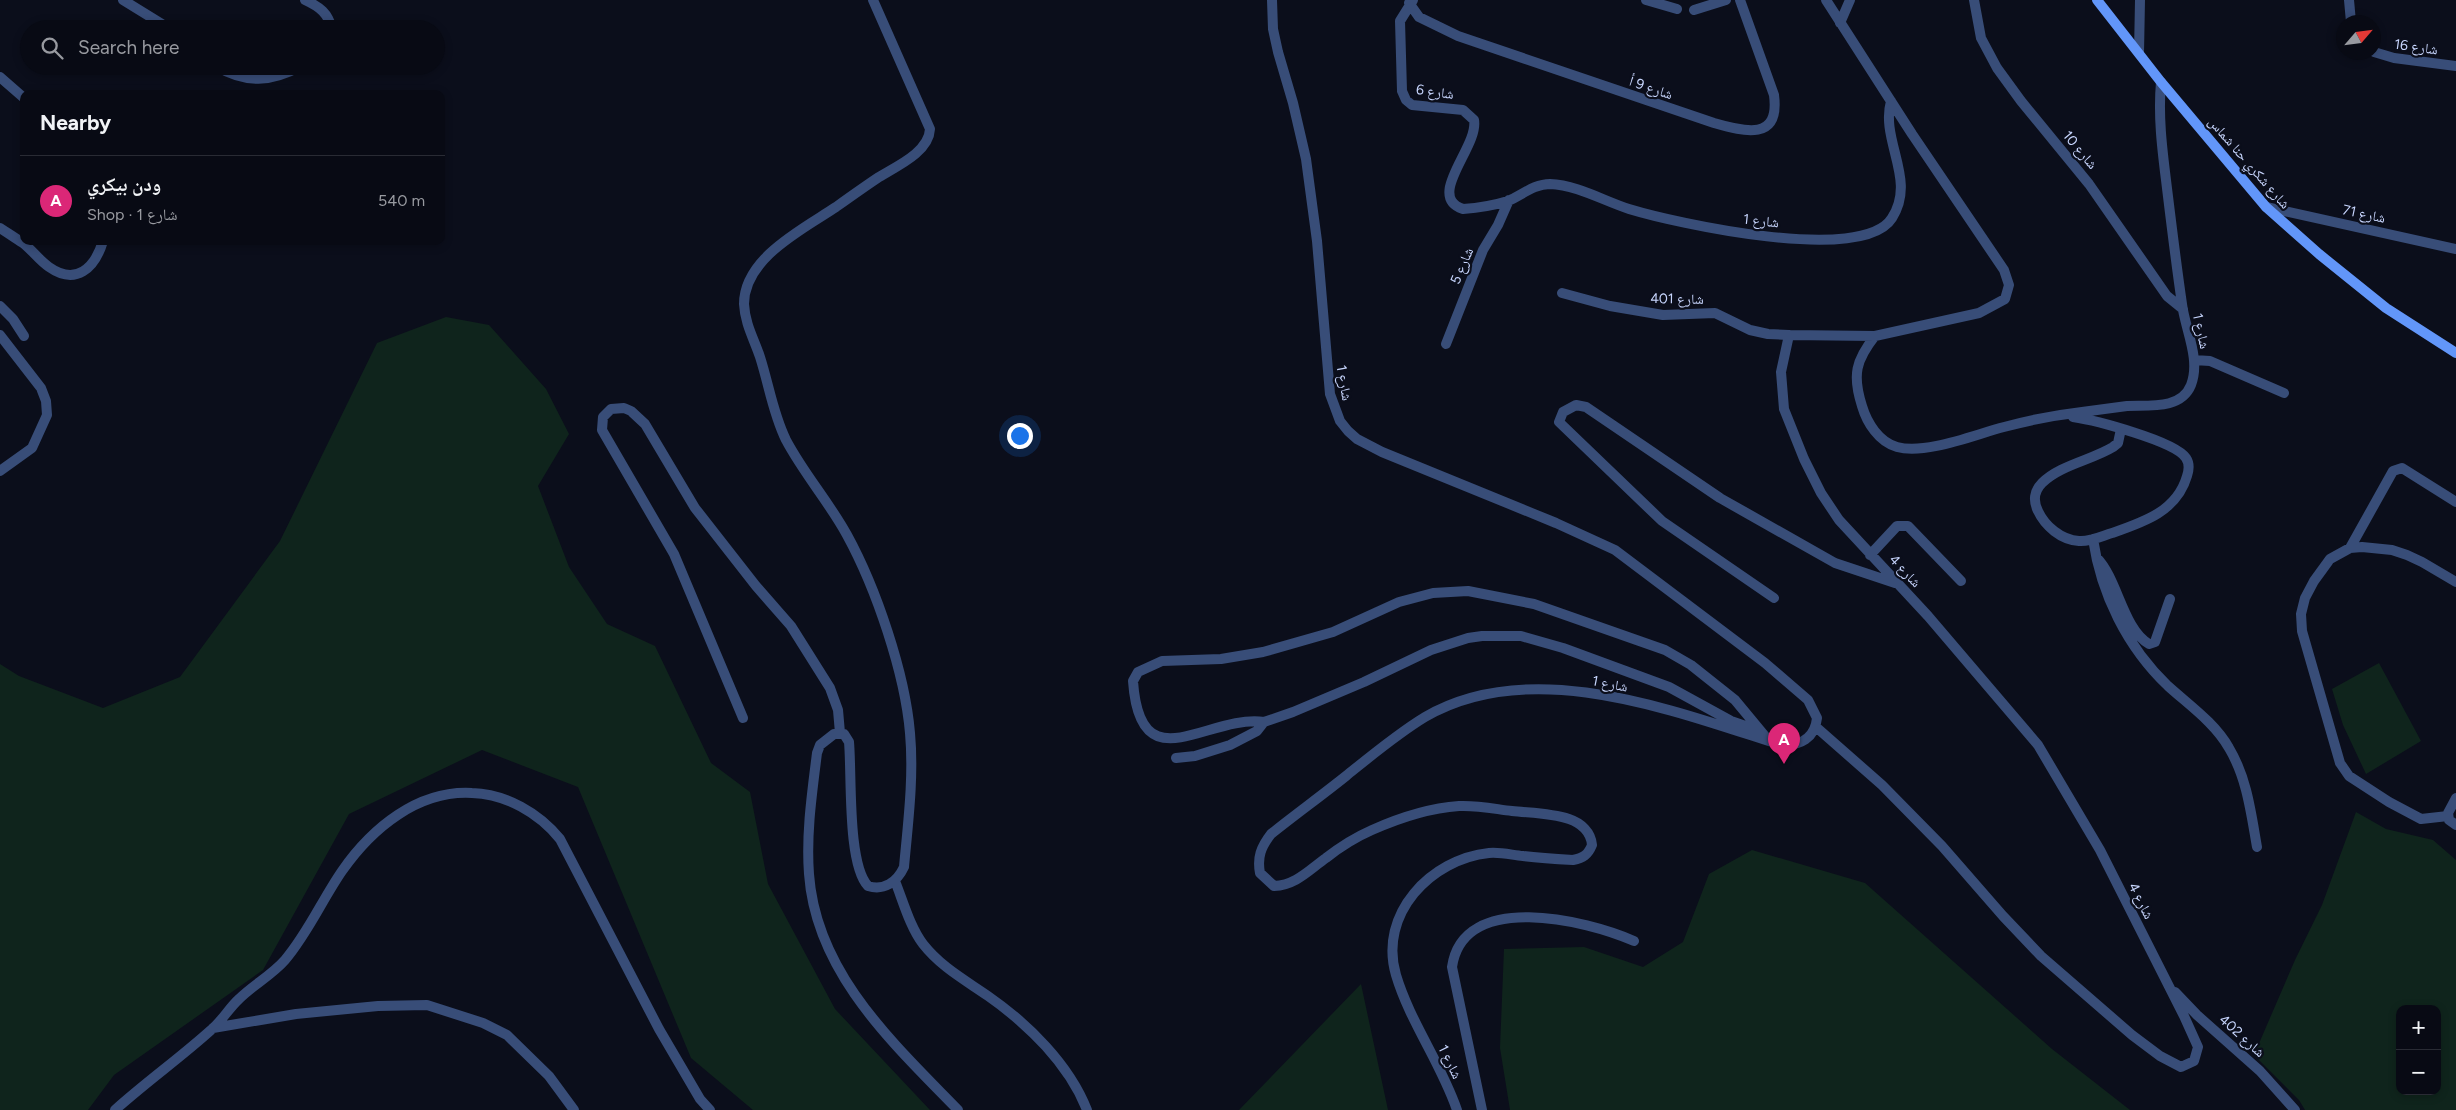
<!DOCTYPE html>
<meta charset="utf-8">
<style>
:root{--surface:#080a14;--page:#161822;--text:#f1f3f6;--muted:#989aa0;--line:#292b34;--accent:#db2777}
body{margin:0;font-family:Figtree,"Noto Naskh Arabic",sans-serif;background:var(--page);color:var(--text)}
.controls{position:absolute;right:15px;bottom:15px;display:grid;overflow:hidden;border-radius:10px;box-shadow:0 2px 8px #0003}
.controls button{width:45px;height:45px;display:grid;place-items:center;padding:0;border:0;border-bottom:1px solid var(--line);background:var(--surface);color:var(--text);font:25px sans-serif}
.compass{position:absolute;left:2336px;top:15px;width:45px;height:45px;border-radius:50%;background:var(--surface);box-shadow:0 2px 8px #0003;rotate:62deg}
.you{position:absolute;left:1019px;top:435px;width:18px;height:18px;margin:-12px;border:4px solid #fff;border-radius:50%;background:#1a73e8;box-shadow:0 0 0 8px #1a73e833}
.badge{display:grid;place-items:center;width:32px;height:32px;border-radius:50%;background:var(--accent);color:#fff;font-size:16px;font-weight:700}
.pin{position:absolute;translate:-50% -41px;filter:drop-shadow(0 1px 2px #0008)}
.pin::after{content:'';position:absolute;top:26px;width:18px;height:15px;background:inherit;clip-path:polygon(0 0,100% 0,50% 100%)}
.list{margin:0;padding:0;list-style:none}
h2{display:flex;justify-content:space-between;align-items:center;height:65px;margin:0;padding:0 20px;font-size:21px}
h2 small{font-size:16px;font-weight:400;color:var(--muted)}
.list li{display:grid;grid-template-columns:32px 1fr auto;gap:15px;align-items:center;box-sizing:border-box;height:90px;padding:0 20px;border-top:1px solid var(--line)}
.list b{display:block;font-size:19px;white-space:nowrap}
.list p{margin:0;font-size:16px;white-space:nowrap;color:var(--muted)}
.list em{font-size:16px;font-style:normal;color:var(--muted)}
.icon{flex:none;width:28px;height:28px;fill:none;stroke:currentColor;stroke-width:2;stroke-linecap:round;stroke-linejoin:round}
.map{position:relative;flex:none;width:2456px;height:1110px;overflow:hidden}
.search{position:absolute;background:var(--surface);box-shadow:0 2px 8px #0003;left:20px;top:20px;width:425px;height:55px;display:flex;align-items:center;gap:12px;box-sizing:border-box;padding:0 18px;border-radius:28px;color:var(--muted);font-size:19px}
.panel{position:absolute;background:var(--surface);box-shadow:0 2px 8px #0003;left:20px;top:90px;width:425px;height:155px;border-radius:10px}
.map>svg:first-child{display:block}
</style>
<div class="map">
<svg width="2456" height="1110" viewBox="0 0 2456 1110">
<rect width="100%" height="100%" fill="#0b0e1b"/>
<!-- green -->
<path fill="#0f241c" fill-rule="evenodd" d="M446,317L489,325L546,389L569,434L538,486L569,567L607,624L655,646L711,763L750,792L768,884L835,1009L930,1110H753L691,1058L578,787L482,750L349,814L263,970L114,1075L88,1110H0V664L19,676L103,708L180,677L280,541L377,343Z
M2379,663L2421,741L2366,774L2343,725L2332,689Z
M2356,812L2386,829L2433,840L2456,860V1110H2305L2299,1100L2254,1055L2295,960L2322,905ZM2400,1009H2437V1091H2400Z
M1752,850L1865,883L2052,1049L2130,1110H1510L1500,1048L1504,949L1584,947L1643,967L1683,942L1709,874Z
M1361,984L1388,1110H1239Z"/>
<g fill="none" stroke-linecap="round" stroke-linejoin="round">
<!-- street -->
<path stroke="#384d78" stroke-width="10" d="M123,0L170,29
M305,0C320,7 328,13 332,29
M873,0L930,129C929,152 897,166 879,177C864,187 850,197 836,207C803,229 744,258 744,304C745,324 754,339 760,357C769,385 773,414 786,440C804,474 829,502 847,535C876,588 905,673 910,733C914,777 908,823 904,867C897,882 884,891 868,886C847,864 852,774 849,742L844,734H834L820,745L817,753C812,793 806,834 809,874C816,973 893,1043 958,1110
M1272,0L1273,29L1278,52L1293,103L1306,159L1317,241L1330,394L1340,421L1348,431L1357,439L1382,452L1556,523L1615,550L1765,663L1808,700L1817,718C1815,738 1800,746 1781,745C1674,711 1531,655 1425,717C1397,734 1372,755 1346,776C1321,796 1296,814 1271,834C1261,847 1257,857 1260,873L1274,886C1296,885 1309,870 1326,858C1340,847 1356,837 1372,830C1399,818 1430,808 1459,806C1477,805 1495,809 1512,811C1530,813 1551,813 1569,819C1581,823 1591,832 1592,845C1588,855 1583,858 1573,860C1556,859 1540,858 1523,856C1512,855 1501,852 1489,853C1431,859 1378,914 1396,975C1410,1022 1441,1063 1457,1110
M1413,0L1400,21L1402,91L1406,100L1412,105L1463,110L1474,120C1479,147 1425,196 1463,209C1477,208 1495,205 1508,201C1522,195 1534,184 1550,184C1577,185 1604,201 1629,209C1675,223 1863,265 1892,218C1917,179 1880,141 1891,101
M1646,0L1677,9
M1974,0L1981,38L1997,68L2021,101L2089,184L2167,296L2183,309
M2349,0L2351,22
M1409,3L1419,17L1458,36L1714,123C1745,132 1780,141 1774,95L1740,0
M1694,10L1726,0
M1840,23L1850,0
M2374,52L2394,58L2456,66
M2139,53L2140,0
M216,66C246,84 271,82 301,66
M0,77L24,98
M2266,207L2456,249
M0,228C8,233 15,238 23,243C32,250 39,260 49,267C76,286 95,268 103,241
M1562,293L1610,306L1663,315L1715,313L1750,330L1768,334L1789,335L1875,336L1979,313L2005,299L2009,285L2004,270L1912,134L1826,0
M0,306L13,319L24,336
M0,335L41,388L46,401L47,415L32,448L0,471
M1789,335L1781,372L1784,409L1804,459L1821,493L1839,520L1928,616L2038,745L2100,850L2184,1016L2198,1047L2194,1061L2181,1067L2160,1056L2132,1035L2041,956L2003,916L1942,846L1882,785L1816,727
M1875,336C1856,360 1852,375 1862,406C1867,423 1879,442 1897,447C1926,455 1976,434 2004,427C2030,420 2056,415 2082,412C2097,410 2112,408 2127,406C2148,405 2181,410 2191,385C2201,359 2185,329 2182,304C2176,263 2171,221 2166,180C2162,148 2158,115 2161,82
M1446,344L1483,250L1498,225L1509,200
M2194,360L2210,361L2284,393
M2073,417C2094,420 2175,441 2186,458C2190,464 2189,470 2187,476C2177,511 2144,522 2112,533C2102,536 2090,542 2079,541C2061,540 2045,526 2038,511C2033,501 2034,491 2042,483C2060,465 2092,460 2113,447L2118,443L2121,429
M2093,539C2101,594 2127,647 2168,686C2189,705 2215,723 2229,748C2247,778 2251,813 2257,847
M2350,548L2393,471L2402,468L2456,502
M1870,555L1897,526H1908L1961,581
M2097,558C2118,580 2123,629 2149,644L2155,642L2170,599
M1774,598L1662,521L1559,422L1563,412L1576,405L1586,407L1720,498L1835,563L1895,583
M743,718L674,554L602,430L603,417L611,409L624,408L631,411L645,424L695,508L756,586L791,626L830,688L838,710L840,733
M1264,722C1207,714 1140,785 1133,681L1138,672L1162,661L1221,659L1263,652L1333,632L1399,602L1433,593L1468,591L1534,604L1665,650L1691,665L1735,700L1769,741
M1176,758L1195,756L1230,745L1257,731L1264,722L1293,712L1364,682L1431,650L1468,638L1482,636H1521L1563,648L1669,687L1731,721L1757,730
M2456,798L2448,813L2449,820L2456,825
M2448,816L2421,819L2389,802L2349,776L2340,763L2302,631L2301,614L2305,598L2314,581L2330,559L2350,548L2362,547L2392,550L2407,555L2422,562L2456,582
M895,881C903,901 910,927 923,944C941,967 965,980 988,996C1028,1024 1069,1064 1087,1110
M2175,992L2197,1015L2260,1071L2295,1110
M213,1028L296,1014L378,1006L427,1005L483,1023L507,1035L549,1076L574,1110
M115,1110C146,1082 180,1058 211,1030C222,1021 229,1008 239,999C253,985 272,975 285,960C308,933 322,900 342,871C372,828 418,790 472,793C506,794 539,813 560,839L659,1029L700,1099L710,1110
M1482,1110L1452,967C1463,890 1586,920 1634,941"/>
<!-- secondary -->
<path stroke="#6296f9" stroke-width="10" d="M2097,0L2161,82L2266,207L2319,254L2386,308L2456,353"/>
</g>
<g text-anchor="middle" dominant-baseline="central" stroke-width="4.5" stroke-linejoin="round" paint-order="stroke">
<!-- street labels -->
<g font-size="14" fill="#c7d5fd" stroke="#0b0e1b">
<text transform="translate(2416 47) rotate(8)">شارع 16</text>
<text transform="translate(1651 88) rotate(19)">شارع 9 أ</text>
<text transform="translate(1435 92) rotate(8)">شارع 6</text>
<text transform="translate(2080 150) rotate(50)">شارع 10</text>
<text transform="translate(2249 163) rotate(49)">شارع شكري حنا شماس</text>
<text transform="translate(2364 214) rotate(12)">شارع 71</text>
<text transform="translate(1761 221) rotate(6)">شارع 1</text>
<text transform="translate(1462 266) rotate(-67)">شارع 5</text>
<text transform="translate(1677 299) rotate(1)">شارع 401</text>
<text transform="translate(2201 331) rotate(78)">شارع 1</text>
<text transform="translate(1344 383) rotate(80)">شارع 1</text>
<text transform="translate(1905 571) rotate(47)">شارع 4</text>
<text transform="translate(1610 684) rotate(11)">شارع 1</text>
<text transform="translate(2141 901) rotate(63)">شارع 4</text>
<text transform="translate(2242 1036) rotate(42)">شارع 402</text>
<text transform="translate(1450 1062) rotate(64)">شارع 1</text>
</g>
</g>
</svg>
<div class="controls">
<button>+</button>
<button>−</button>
</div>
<svg class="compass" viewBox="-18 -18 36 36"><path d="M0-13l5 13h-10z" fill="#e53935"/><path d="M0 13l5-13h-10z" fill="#989aa0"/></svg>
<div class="you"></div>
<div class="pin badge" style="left:1784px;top:764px">A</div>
<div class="search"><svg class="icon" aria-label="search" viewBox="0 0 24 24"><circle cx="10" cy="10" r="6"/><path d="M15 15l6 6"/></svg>Search here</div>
<section class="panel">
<h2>Nearby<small></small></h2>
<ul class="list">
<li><span class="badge">A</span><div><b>ودن بيكري</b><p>Shop · شارع 1</p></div><em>540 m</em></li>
</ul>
</section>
</div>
